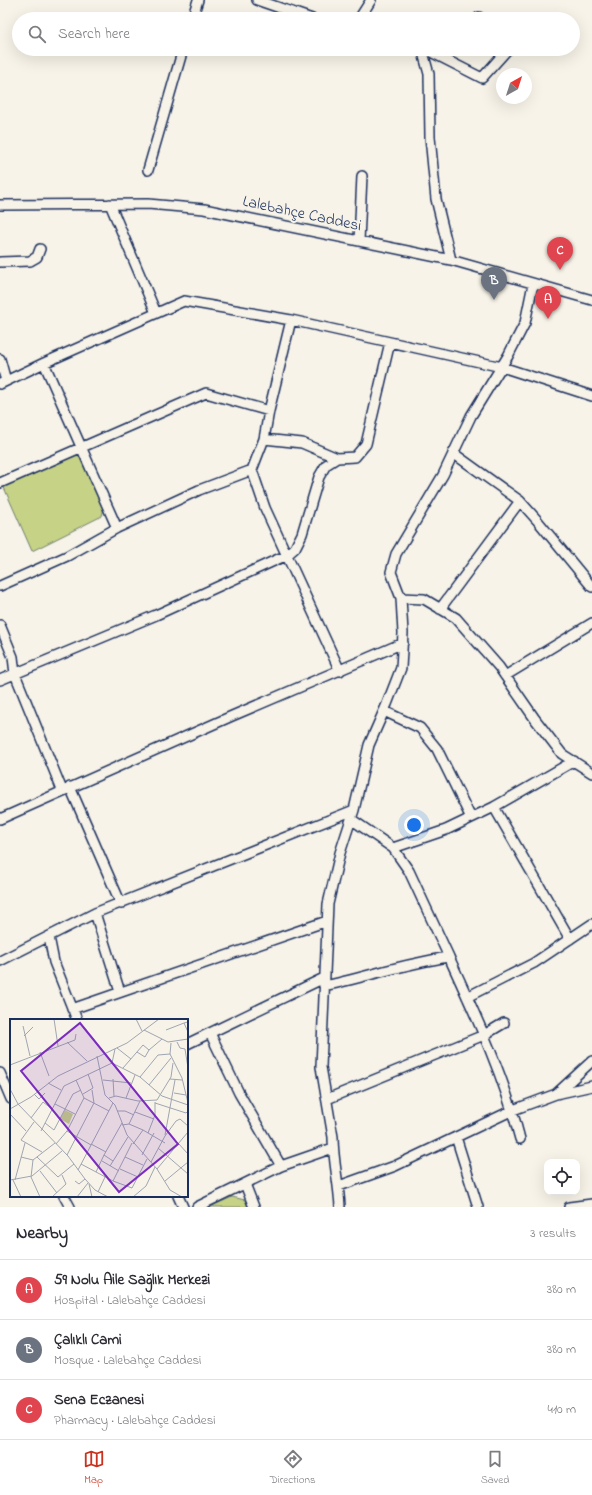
<!DOCTYPE html>
<meta charset="utf-8">
<style>
:root{--surface:#fff;--page:#f7f7f7;--text:#2b2b33;--muted:#7c7c81;--line:#e1e1e2;--accent:#c8321e}
body{margin:0;font-family:"Indie Flower",sans-serif;background:var(--page);color:var(--text)}
.controls{position:absolute;right:12px;bottom:12px;display:grid;overflow:hidden;border-radius:8px;box-shadow:0 4px 16px #0002}
.controls button{width:36px;height:36px;display:grid;place-items:center;padding:0;border:0;border-bottom:1px solid var(--line);background:var(--surface);color:var(--text);font:20px sans-serif}
.compass{position:absolute;left:496px;top:68px;width:36px;height:36px;border-radius:50%;background:var(--surface);box-shadow:0 4px 16px #0002;rotate:39deg}
.you{position:absolute;left:414px;top:825px;width:14px;height:14px;margin:-10px;border:3px solid #fff;border-radius:50%;background:#1a73e8;box-shadow:0 0 0 6px #1a73e833}
.badge{display:grid;place-items:center;width:26px;height:26px;border-radius:50%;background:var(--accent);color:#fff;font-size:13px;font-weight:700}
.pin{position:absolute;translate:-50% -33px;filter:drop-shadow(0 1px 2px #0008)}
.pin::after{content:'';position:absolute;top:21px;width:14px;height:12px;background:inherit;clip-path:polygon(0 0,100% 0,50% 100%)}
.list{margin:0;padding:0;list-style:none}
h2{display:flex;justify-content:space-between;align-items:center;height:52px;margin:0;padding:0 16px;font-size:17px}
h2 small{font-size:13px;font-weight:400;color:var(--muted)}
.list li{display:grid;grid-template-columns:26px 1fr auto;gap:12px;align-items:center;box-sizing:border-box;height:60px;padding:0 16px;border-top:1px solid var(--line)}
.list b{display:block;font-size:15px;white-space:nowrap}
.list p{margin:0;font-size:13px;white-space:nowrap;color:var(--muted)}
.list em{font-size:13px;font-style:normal;color:var(--muted)}
.icon{flex:none;width:22px;height:22px;fill:none;stroke:currentColor;stroke-width:2;stroke-linecap:round;stroke-linejoin:round}
.map{position:relative;flex:none;width:592px;height:1207px;overflow:hidden}
.search{position:absolute;background:var(--surface);box-shadow:0 4px 16px #0002;left:12px;right:12px;top:12px;height:44px;display:flex;align-items:center;gap:10px;box-sizing:border-box;padding:0 14px;border-radius:22px;color:var(--muted);font-size:15px}
.sheet{height:232px;background:var(--surface)}
nav{display:flex;justify-content:space-around;align-items:center;box-sizing:border-box;height:56px;border-top:1px solid var(--line);background:var(--surface);font-size:11px;color:var(--muted)}
nav a{display:grid;justify-items:center;gap:2px}
nav .on{color:var(--accent)}
.map>svg:first-child{display:block}
</style>
<div class="map">
<svg width="592" height="1207" viewBox="0 0 592 1207">
<rect width="100%" height="100%" fill="#f7f3e8"/>
<filter id="ink" filterUnits="userSpaceOnUse"><feTurbulence type="fractalNoise" baseFrequency=".025" numOctaves="2"/><feDisplacementMap in="SourceGraphic" scale="8" xChannelSelector="R" yChannelSelector="G"/><feConvolveMatrix kernelMatrix="1 2 1 2 8 2 1 2 1" color-interpolation-filters="sRGB"/></filter>
<g filter="url(#ink)">
<!-- green -->
<path fill="#c6d285" stroke="#708072" d="M72,452L79,454L104,508L102,516L32,551L2,483Z
M232,1197L245,1200L248,1207H210Z"/>
<g fill="none" stroke-linecap="round" stroke-linejoin="round">
<!-- minor casing -->
<g stroke="#1b2f5e" stroke-width="12">
<path id="minor" d="M257,0L312,19
M192,19L198,0
M359,19L371,0
M477,19L479,17
M422,49L429,74L430,137L436,199L451,260
M425,49L482,78L508,49
M148,170L183,49
M110,204L156,313
M0,205L148,204L204,209L451,260L592,300
M359,241L362,176
M0,262L30,261L37,257L40,249
M291,320L269,411L264,439L252,470L265,508L340,671
M0,359L6,381
M44,363L117,528
M0,384L44,363L184,301L291,320L502,367L592,396
M264,439L302,443L337,458L355,457L366,444L390,342
M453,453L520,501L537,520L592,587
M0,483L206,393L269,411
M0,586L67,556L117,528L199,490L252,470
M401,598L424,599L456,618L499,667L535,719L562,754L592,773
M440,609L520,501
M0,625L13,657L15,674L62,790
M505,676L592,623
M0,680L156,615L287,555L295,548L302,534L319,477L326,465L337,458
M384,711L420,728L437,749L471,818
M70,787L121,904
M494,807L570,939
M0,819L232,716L403,643
M351,819L393,848L446,830L494,807L574,761
M393,848L409,871L449,957
M49,937L54,962L77,1020
M0,961L95,913
M324,986C366,977 407,963 449,957C476,1016 504,1076 520,1139
M120,992L95,913L354,810
M467,997L534,963L592,924
M72,1009L327,921
M210,1033L239,1093L281,1166
M187,1044L324,978
M0,1073L11,1099
M556,1094L592,1061
M327,1099L484,1035L504,1023
M456,1137L478,1207
M245,1184L254,1207
M339,1186L395,1166L513,1110L556,1094L592,1086
M64,1196L70,1207
M178,1196L183,1207
M197,1207L281,1166L333,1148
M340,1207C339,1184 333,1160 333,1137L321,1067L328,904L340,853L354,810L369,745L387,704L401,668L403,633L401,598L391,572L396,554L443,475L471,416L508,356L525,323L533,284
M569,1207L592,1204"/>
</g>
<!-- minor -->
<use href="#minor" stroke="#f7f3e8" stroke-width="9"/>
</g>
</g>
<g text-anchor="middle" dominant-baseline="central" stroke-width="4" stroke-linejoin="round" paint-order="stroke">
<!-- street labels -->
<g font-size="16" fill="#1b2f5e" stroke="#f7f3e8">
<text transform="translate(302 214) rotate(12)">Lalebahçe Caddesi</text>
</g>
</g>
<!-- overview -->
<g transform="translate(10 1019)">
<rect width="178" height="178" fill="#f7f3e8"/>
<path d="M55,91L63,95L59,105L50,100Z" fill="#c6d285"/>
<path fill="none" stroke="#9fa5b1" stroke-width="1" d="M44,0L48,27M126,0L132,12M178,3L174,4L178,13M13,7L20,37M134,11L158,23L178,20M156,11L174,4M14,17L23,8M57,23L77,42M167,23L170,29L175,30L178,49M161,24L160,35L172,59L178,84M107,29L121,40M139,31L152,20M30,33L39,57M87,37L95,76L105,86L117,116L147,150L160,171L172,178M102,44L105,30M0,46L65,21L66,15M113,49L133,26L139,31L135,38L127,33M130,58L148,36L160,35M103,60L104,77M160,60L172,61M66,61L74,79L99,92M93,61L121,64M38,64L51,71M139,66L161,39M0,70L8,85L58,137L75,160L85,171L98,178M164,74L176,76M24,75L29,80L35,74M73,75L83,69L78,55M99,79L106,77L128,82L147,81L161,58L163,44M116,79L125,56M145,84L176,94L178,92M45,85L65,95M0,90L21,78L48,57L117,24L149,0M107,92H115L124,96M125,93L144,100M0,95L16,112M21,99L33,83L42,90M24,103L11,121L32,133M35,104L44,111L63,75L71,71M119,105L133,111M112,106L119,105L130,82M31,112L54,67L102,44L130,58L152,77L178,86M57,112L81,126M138,114L145,96V83M155,116L165,61M168,124L178,135M46,125L57,112L74,79M81,125L96,133M123,125L133,111L155,124M148,129L178,155M57,136L84,84L82,71M132,136L144,114M11,138L23,141M27,138L48,158L64,145M115,138L133,146M92,142L109,152M103,142L94,136L112,104M141,143L155,117L166,102L170,100L178,107M71,145L103,162L122,124M100,147L118,118M110,150L128,158M147,150L178,113M68,151L103,84M30,152L47,174M86,153L94,136M0,161L22,157L52,132M3,161L11,178M5,161L15,124M65,162L69,165L75,160M103,162L122,169L137,140M155,162L178,143M79,165L82,178M88,173L95,158M30,178L21,158L23,141L45,124M42,178L56,165L52,156M67,178L78,164M123,178L136,167L145,148"/>
<path fill="#7b2cbf" fill-opacity="0.15" stroke="#7b2cbf" stroke-width="2" d="M70,4L168,125L109,173L11,52Z"/>
<rect width="178" height="178" fill="none" stroke="#1b2f5e" stroke-width="2"/>
</g>
</svg>
<div class="controls">
<button><svg class="icon" aria-label="locate" viewBox="0 0 24 24"><circle cx="12" cy="12" r="6"/><path d="M12 2v4M12 18v4M2 12h4M18 12h4"/></svg></button>
</div>
<svg class="compass" viewBox="-18 -18 36 36"><path d="M0-13l5 13h-10z" fill="#e53935"/><path d="M0 13l5-13h-10z" fill="#7c7c81"/></svg>
<div class="you"></div>
<div class="pin badge" style="left:548px;top:319px;background:#e0444e">A</div>
<div class="pin badge" style="left:494px;top:300px;background:#6b7280">B</div>
<div class="pin badge" style="left:560px;top:270px;background:#e0444e">C</div>
<div class="search"><svg class="icon" aria-label="search" viewBox="0 0 24 24"><circle cx="10" cy="10" r="6"/><path d="M15 15l6 6"/></svg>Search here</div>
</div>
<section class="sheet">
<h2>Nearby<small>3 results</small></h2>
<ul class="list">
<li><span class="badge" style="background:#e0444e">A</span><div><b>59 Nolu Aile Sağlık Merkezi</b><p>Hospital · Lalebahçe Caddesi</p></div><em>380 m</em></li>
<li><span class="badge" style="background:#6b7280">B</span><div><b>Çalıklı Cami</b><p>Mosque · Lalebahçe Caddesi</p></div><em>380 m</em></li>
<li><span class="badge" style="background:#e0444e">C</span><div><b>Sena Eczanesi</b><p>Pharmacy · Lalebahçe Caddesi</p></div><em>410 m</em></li>
</ul>
</section>
<nav>
<a class="on"><svg class="icon" aria-label="map" viewBox="0 0 24 24"><path d="M3 6l6-2 6 2 6-2v14l-6 2-6-2-6 2zM9 4v14M15 6v14"/></svg>Map</a>
<a><svg class="icon" aria-label="directions" viewBox="0 0 24 24"><path d="M12 3l9 9-9 9-9-9zM9 14v-3h6M13 9l2 2-2 2"/></svg>Directions</a>
<a><svg class="icon" aria-label="saved" viewBox="0 0 24 24"><path d="M7 4h10v16l-5-4-5 4z"/></svg>Saved</a>
</nav>
